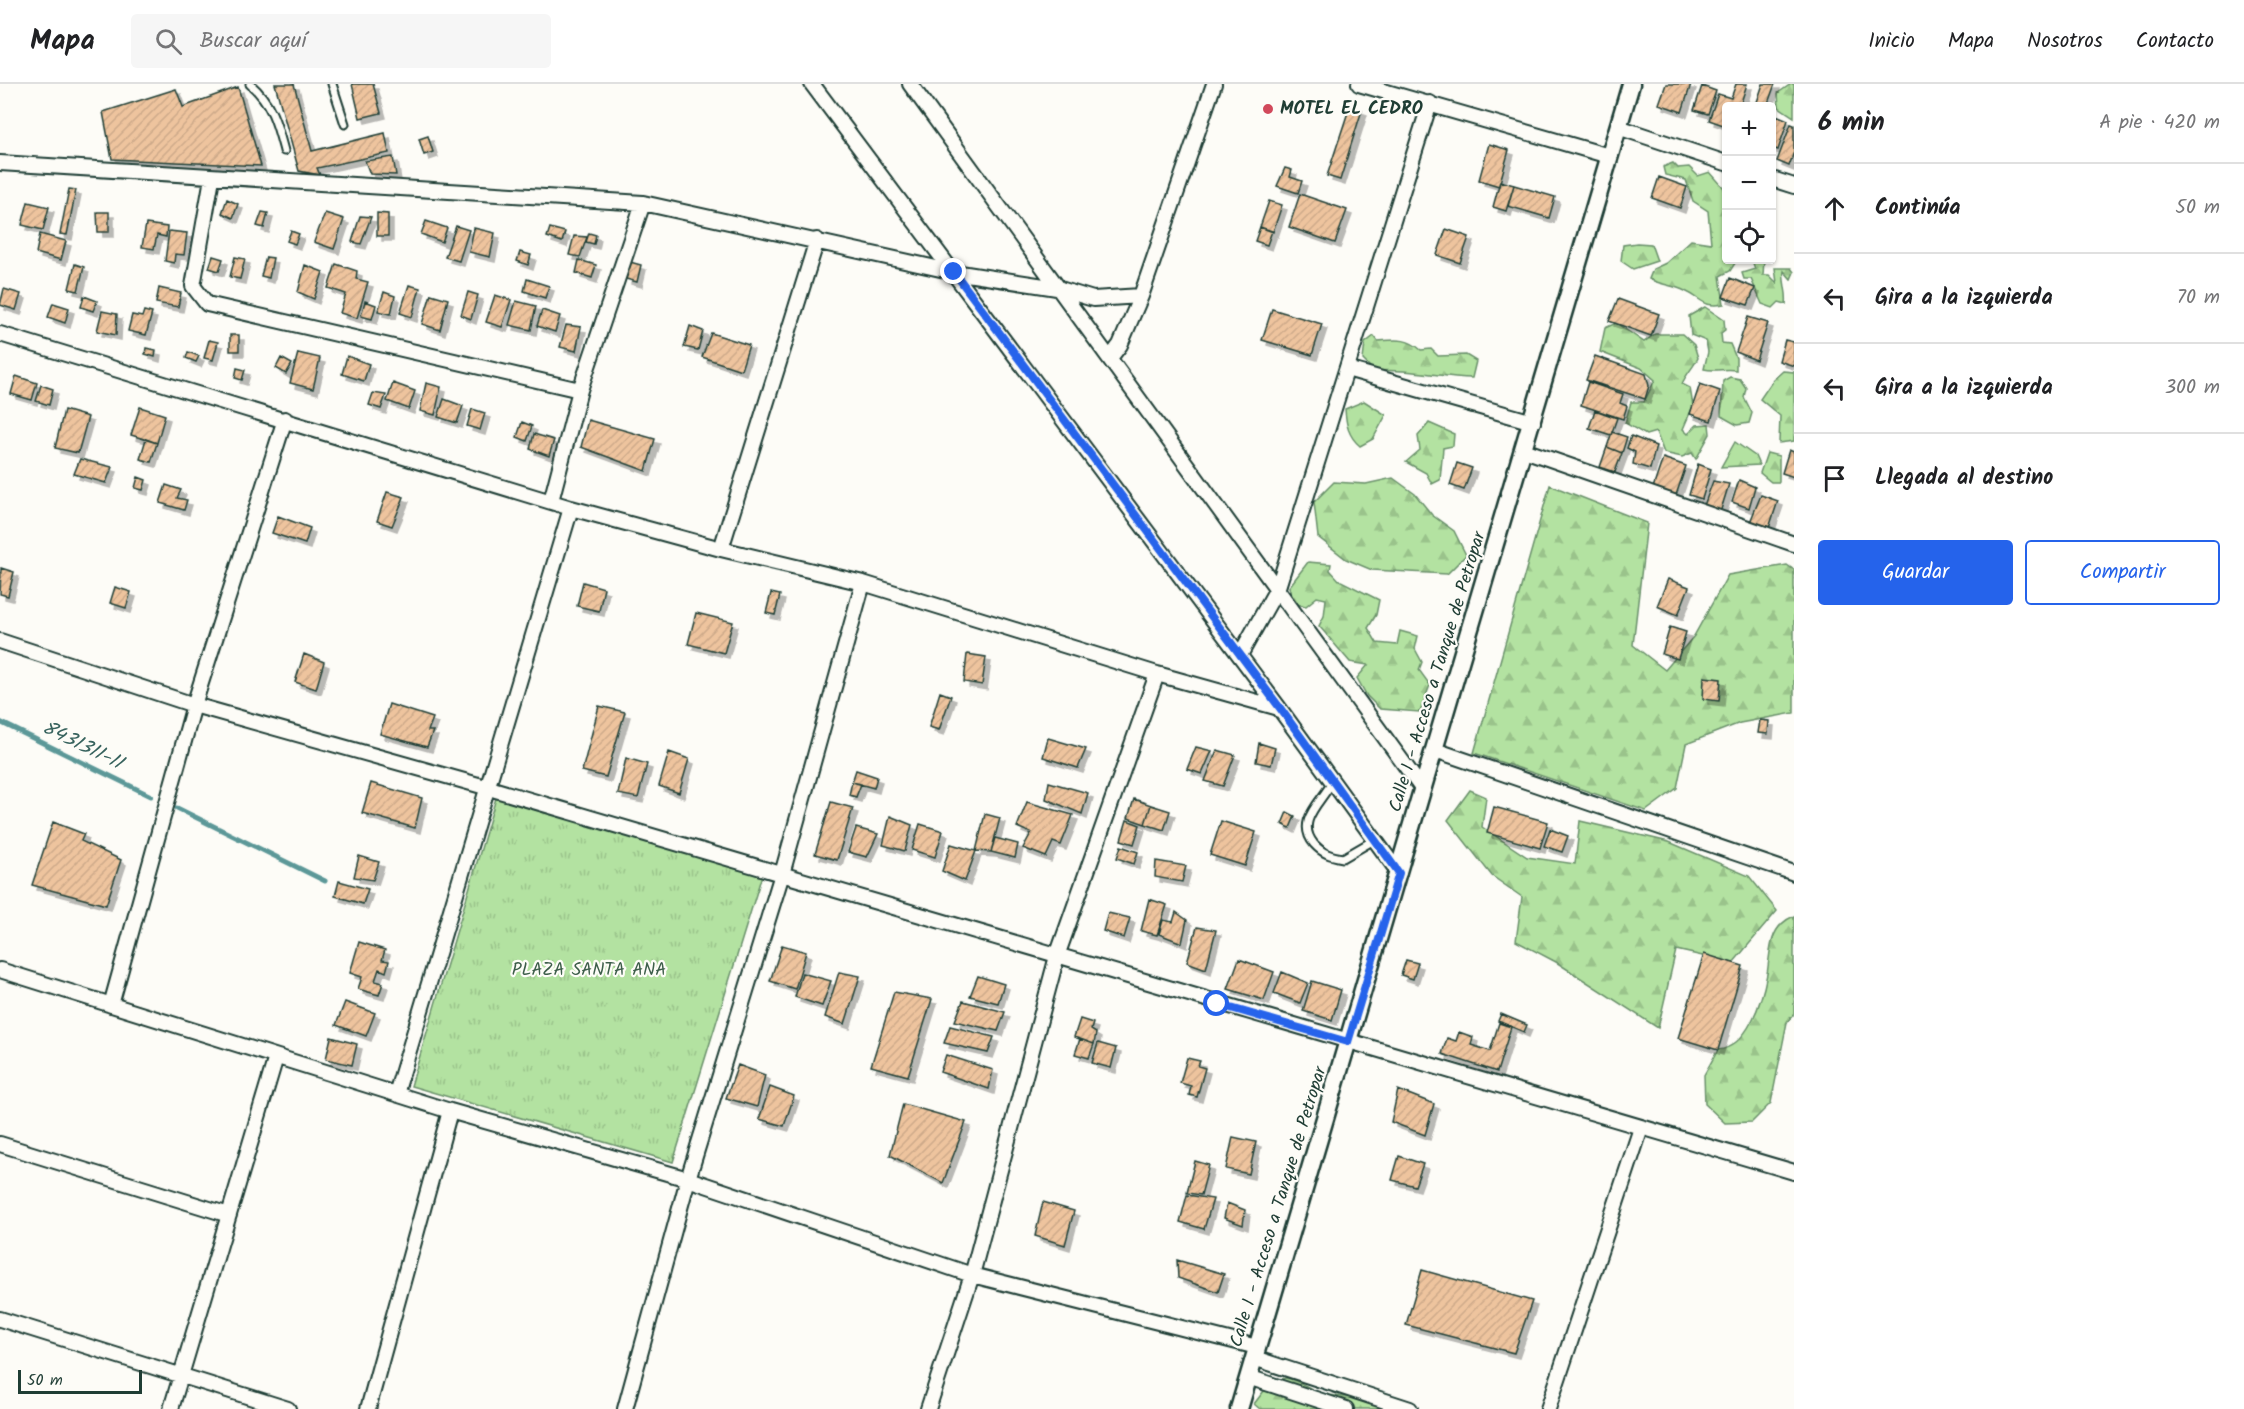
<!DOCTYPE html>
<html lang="es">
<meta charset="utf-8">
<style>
:root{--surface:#fff;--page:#f6f6f6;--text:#202124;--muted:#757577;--line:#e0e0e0;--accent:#2563eb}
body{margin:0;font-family:Kalam,sans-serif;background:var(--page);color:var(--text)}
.controls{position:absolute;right:18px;top:18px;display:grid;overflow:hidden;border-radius:6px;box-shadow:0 2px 4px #0004}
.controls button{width:54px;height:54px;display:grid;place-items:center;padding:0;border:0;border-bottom:2px solid var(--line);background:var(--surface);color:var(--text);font:30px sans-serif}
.scale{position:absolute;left:18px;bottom:15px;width:124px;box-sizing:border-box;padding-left:6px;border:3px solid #1f3d34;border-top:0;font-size:16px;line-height:21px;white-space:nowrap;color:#1f3d34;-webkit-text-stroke:4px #fdfcf7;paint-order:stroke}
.stop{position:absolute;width:18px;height:18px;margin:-14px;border:4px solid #2563eb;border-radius:50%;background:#fff}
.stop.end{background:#2563eb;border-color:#fff;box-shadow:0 2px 6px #0008}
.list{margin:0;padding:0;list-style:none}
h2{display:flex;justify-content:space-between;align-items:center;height:78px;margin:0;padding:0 24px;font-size:26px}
h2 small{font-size:20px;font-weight:400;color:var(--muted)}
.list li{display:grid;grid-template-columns:39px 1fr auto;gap:18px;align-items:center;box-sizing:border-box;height:90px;padding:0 24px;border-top:2px solid var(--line)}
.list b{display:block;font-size:22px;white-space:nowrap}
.list em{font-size:20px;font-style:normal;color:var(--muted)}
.actions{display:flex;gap:12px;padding:18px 24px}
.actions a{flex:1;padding:14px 0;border:2px solid var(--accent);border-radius:6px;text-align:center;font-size:21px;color:var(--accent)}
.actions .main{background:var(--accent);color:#fff}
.icon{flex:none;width:33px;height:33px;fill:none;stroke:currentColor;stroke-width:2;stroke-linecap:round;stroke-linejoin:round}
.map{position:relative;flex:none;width:1794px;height:1325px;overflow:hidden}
header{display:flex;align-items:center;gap:36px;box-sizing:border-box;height:84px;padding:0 30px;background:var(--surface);border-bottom:2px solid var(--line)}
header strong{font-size:28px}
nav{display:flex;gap:33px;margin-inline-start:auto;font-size:21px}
.search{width:420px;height:54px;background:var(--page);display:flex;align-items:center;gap:15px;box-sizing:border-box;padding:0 21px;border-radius:6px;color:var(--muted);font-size:22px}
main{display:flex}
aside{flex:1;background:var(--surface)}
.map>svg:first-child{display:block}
</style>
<header>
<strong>Mapa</strong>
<div class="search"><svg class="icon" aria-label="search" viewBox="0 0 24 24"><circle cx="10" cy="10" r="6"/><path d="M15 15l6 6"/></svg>Buscar aquí</div>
<nav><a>Inicio</a><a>Mapa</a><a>Nosotros</a><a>Contacto</a></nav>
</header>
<main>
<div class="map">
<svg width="1794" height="1325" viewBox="0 0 1794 1325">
<defs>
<pattern id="forest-firs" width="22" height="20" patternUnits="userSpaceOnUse" patternTransform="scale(1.5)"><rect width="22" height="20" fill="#b3e2a1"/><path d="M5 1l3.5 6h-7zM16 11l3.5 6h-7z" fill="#9ac38b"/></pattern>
<pattern id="park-tufts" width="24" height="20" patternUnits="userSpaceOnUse" patternTransform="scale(1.5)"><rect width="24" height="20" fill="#b3e2a1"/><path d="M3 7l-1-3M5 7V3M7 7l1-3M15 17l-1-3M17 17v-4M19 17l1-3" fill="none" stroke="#9ac38b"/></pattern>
<pattern id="building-hatch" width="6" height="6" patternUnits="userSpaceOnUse" patternTransform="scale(1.5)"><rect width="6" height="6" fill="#eec49e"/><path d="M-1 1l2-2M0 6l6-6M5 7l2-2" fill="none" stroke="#cca989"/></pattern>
<filter id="shadow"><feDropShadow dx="5" dy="5" stdDeviation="0" flood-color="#0004"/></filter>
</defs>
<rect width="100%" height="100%" fill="#fdfcf7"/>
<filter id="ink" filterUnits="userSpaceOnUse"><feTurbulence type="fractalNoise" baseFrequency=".0167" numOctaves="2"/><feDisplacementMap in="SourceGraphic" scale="12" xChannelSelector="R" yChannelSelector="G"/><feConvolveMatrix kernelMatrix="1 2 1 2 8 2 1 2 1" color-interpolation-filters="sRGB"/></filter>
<g filter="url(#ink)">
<!-- forest -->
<path fill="url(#forest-firs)" stroke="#69906a" stroke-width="1.5" d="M1791,0H1794V33L1779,23L1778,9Z
M1673,79L1678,84L1689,83L1698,92L1710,88L1724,104L1726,111V176H1737L1730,187L1720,192L1724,220C1702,224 1703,215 1685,207C1674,201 1661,201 1649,195L1653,185L1666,179L1691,156L1711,159L1708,127L1693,117L1686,96L1665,91L1663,83Z
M1637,159L1651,160L1657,177L1633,185L1621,177L1623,161Z
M1752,176H1764L1763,191H1769L1777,199L1775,184H1791L1794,188L1791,195L1784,187C1782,198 1788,208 1786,220L1779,218L1773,224L1762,220L1751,195H1744L1742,189L1755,185Z
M1705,223L1724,236L1725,246L1721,249L1722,259L1730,260L1736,274V286C1724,284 1715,288 1704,285L1708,268L1706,257L1691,251L1689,232Z
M1616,239L1644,258L1655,250H1682L1694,261L1698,274C1693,284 1686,290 1682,300L1690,304L1693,322L1683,345L1688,350L1697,341L1709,340L1710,350L1696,375L1692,369L1682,373L1664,369L1656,348L1646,351L1625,339L1631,318H1644L1655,296L1641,284L1600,268L1605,244Z
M1374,252L1378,257C1395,256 1407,253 1421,266L1431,265L1438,272L1466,271L1476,277L1472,294C1439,293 1407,284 1374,287L1363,276L1365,259Z
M1783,287L1794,288V357L1779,359L1780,332L1760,315L1773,296Z
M1730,293L1740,295L1746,304L1744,313L1752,329L1749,339L1737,341L1721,332L1723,297Z
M1364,317L1386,331L1373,355L1360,362C1348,352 1346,340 1345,325Z
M1429,339L1454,350L1453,362L1443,364L1440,396L1432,400L1426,389L1406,378L1420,366L1418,352Z
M1735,358L1755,372L1759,381L1721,383Z
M1767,369L1779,372V398H1771L1760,389Z
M1393,394L1415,410L1432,431L1454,447L1466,471L1447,490L1372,486L1346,475L1318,453L1314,418L1334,398L1366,400Z
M1550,401L1647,439L1633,561L1665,586L1694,552L1728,491L1787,481L1794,486V629L1740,639L1686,660L1677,704L1646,727L1474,669Z
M1308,478L1331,480L1330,486L1339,496L1379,516L1376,531L1368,544L1377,559L1397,561L1400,547L1418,552L1415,565L1422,578L1419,586L1430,601L1420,628L1380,625L1367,612L1357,594L1368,581L1350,578L1319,542L1324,532L1326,515L1317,513L1306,522L1295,520L1289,503Z
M1470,706L1486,713L1482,743L1527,773L1575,780L1580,737L1669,758L1749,792L1777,827L1733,879L1676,866L1658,944L1556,878L1516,857L1522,813L1492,792L1448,736Z
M1794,832V930L1787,938L1771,1019L1752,1038L1725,1039L1705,1020L1704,991L1718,966C1748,963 1762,917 1767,890C1771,867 1768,843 1794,832Z
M1285,1294C1302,1296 1308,1306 1324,1310C1340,1314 1371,1312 1382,1325H1260L1254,1320L1270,1299Z"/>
<!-- park -->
<path fill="url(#park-tufts)" stroke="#69906a" stroke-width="1.5" d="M496,714L762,791L673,1078L411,1002Z"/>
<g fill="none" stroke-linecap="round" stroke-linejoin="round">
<!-- stream -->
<path stroke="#5b9898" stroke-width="5" d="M0,638L151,712
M177,724L325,797"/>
</g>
<!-- building -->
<path fill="url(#building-hatch)" stroke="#1f3d34" stroke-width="1.5" filter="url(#shadow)" d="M275,0H294L312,67L385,49L389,69L317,84L320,91L299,87Z
M352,0H373L381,29L360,34Z
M1666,0H1691L1682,28L1659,20Z
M1736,0H1747L1740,22H1726V42L1709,36L1718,10L1731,14Z
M1763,0H1775L1767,22L1757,18Z
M1702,2L1716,7L1708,30L1694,26Z
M238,3L261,82L112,75L103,28L176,5L183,23Z
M1350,22L1362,26L1340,96L1327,92Z
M1776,31L1788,36L1778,66L1772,64V43Z
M1791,40L1794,41V68L1789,82L1777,77Z
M428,52L433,68L424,71L419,55Z
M1489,60L1509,66L1499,102L1479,96Z
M393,73L396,91L370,90L365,77Z
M1285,84L1292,86L1290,93L1302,97L1298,109L1277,102Z
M1659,93L1687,103L1680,124L1652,114Z
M1500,97L1514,101L1506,127L1493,123Z
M1514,101L1555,113L1549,134L1508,122Z
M69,105L76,106L67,151L60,150Z
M1300,110L1347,126L1335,159L1289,143Z
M227,115L238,120L233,134L222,129Z
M1269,117L1282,121L1273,148L1260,143Z
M28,118L49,123L43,146L22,141Z
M97,128H109V148H98Z
M262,128L268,129L264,144L257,142Z
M325,129L344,135L334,165L314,158Z
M377,129L388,130V152H377Z
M360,132L371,133L361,160L352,158Z
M426,137L447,144L442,158L421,150Z
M146,140L167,143L166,153L157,151L154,165L142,163Z
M456,142L469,146L459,177L445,173Z
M1260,143L1272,147L1267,161L1255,157Z
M474,144L495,149L490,173L469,168Z
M550,144L565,148L562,158L547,153Z
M1446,145L1469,153L1460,179L1437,171Z
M169,147L187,149L184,171L175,170L174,179L165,177Z
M291,147L299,150L295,160L287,157Z
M589,149L596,151L594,160L586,158Z
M40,150L66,157L61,176L36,169Z
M574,152L587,153L580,173L569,171Z
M520,168L531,171L528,181L517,177Z
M213,172L223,175L219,187L209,184Z
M235,173L245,175L240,195L230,193Z
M266,173L273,174L269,194L261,192Z
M579,176L596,181L592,194L576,189Z
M630,178L641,181L637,198L626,195Z
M75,180L84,183L78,207L69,205Z
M336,180L357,187L356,195L368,198L357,234L340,229L346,210L328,204Z
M305,181L323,188L314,215L298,208Z
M1730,194L1755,204L1748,221L1723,213Z
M527,195L549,202L545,214L524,207Z
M409,201L420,204L412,233L400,229Z
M159,204L181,209L178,223L156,219Z
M4,205L21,210L16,226L0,221Z
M384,208L395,212L391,230L378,227Z
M468,208L478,211L471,235L461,231Z
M431,210L448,215L440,246L422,240Z
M495,211L511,216L502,243L486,238Z
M84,212L97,217L93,227L81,223Z
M1618,215L1659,230L1651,252L1609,237Z
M365,217L376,221L372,235L361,232Z
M516,217L536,222L531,246L509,241Z
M53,219L69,224L65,239L48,233Z
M1272,225L1322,240L1312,271L1262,256Z
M542,226L560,232L555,248L537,242Z
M102,227L117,230L116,251L97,247Z
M144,227L152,229L146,251L128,247L132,231L142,233Z
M1748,233L1768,239L1756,276L1736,268Z
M566,241L581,243L576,267L560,263Z
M690,242L703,247L698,266L684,263Z
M711,249L749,261L741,286L702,273Z
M230,251H239V267H230Z
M209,256L218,258L213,276L204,274Z
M1785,256L1794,258V282L1779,277Z
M146,264L156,266L155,273L145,270Z
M188,268L199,272L196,278L186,274Z
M298,269L320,274L313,305L290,299Z
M347,272L369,280L364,297L342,290Z
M1595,272L1646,290L1649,302L1645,315L1586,296Z
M281,274L292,280L286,290L276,284Z
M237,284L245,286L242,296L235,294Z
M16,292L37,299L32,316L11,310Z
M1588,298L1623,310L1620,319L1627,322L1623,335L1581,321Z
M393,299L415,307L409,325L387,317Z
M426,299L441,303L435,331L420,327Z
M1700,300L1720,307L1711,337L1690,330Z
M41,301L53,305L49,321L36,317Z
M373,309L386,311L381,325L369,321Z
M444,315L463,322L457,339L438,333Z
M140,323L165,331L157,359L131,351Z
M472,325L485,329L480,346L467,342Z
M64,326L88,333L78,369L55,364Z
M1595,326L1617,334L1611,351L1589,344Z
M588,336L655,355L646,387L581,363Z
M522,338L532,342L527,357L517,353Z
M1612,348L1627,353L1622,369L1607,363Z
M534,350L554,356L549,372L530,365Z
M1631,352L1656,362L1650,385L1633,380L1635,368L1627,364Z
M146,355L157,359L151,378L140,375Z
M1607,363L1622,369L1615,388L1600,383Z
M1789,366L1794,368V393L1782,389Z
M1663,374L1686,382L1675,414L1652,407Z
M80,375L112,383L106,399L74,390Z
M1457,379L1472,384L1464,406L1450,401Z
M1698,380L1711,385L1702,415L1689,411Z
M138,393L146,396L143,406L135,404Z
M1739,396L1755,403L1749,424L1732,418Z
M1713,397L1729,400L1719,432L1702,427Z
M166,401L181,406L177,414L187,416L184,426L160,419Z
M387,408L404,413L392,442L377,437Z
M1761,411L1778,417L1769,444L1750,438Z
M278,432L310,444L305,460L272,449Z
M1,484L14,488L8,512L0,510Z
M1668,495L1689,503L1678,531L1657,522Z
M583,498L604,504L599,527L577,522Z
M115,503L131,508L126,524L110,519Z
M771,509L780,511L775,531L766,529Z
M696,529L733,538L724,569L688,560Z
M1670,543L1686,548L1678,575L1662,570Z
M304,570L324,578L316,605L295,598Z
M967,570L986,573L982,601L964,598Z
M1704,593L1721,595L1719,617L1703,615Z
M940,608L951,612L939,646L929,643Z
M389,620L433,634L428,647H433L427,663L380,650Z
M599,622L625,628L606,693L582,687Z
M1760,636L1769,637L1768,650L1758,649Z
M1048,654L1086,665L1078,684L1043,673Z
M1259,659L1275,664L1271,681L1256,678Z
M1196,663L1212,667L1202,690L1187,685Z
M1217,666L1235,671L1223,702L1205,697Z
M669,668L689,675L679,709L659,702Z
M626,674L647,680L638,714L618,710Z
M856,686L877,693L874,704L852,698Z
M852,698L861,700L856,713L849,711Z
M1049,698L1088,709L1082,730L1046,715Z
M371,699L422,714L415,744L362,729Z
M1134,715L1151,721L1145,740L1128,734Z
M831,718L853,724L837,776L815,770Z
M1027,718L1073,731L1061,761L1053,758L1046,773L1023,764L1031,749L1017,743Z
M1151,721L1170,727L1164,746L1145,740Z
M1494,723L1548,738L1540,764L1487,749Z
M1287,728L1295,732L1290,744L1282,740Z
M985,730L1000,734L991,768L976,767Z
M890,732L912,741L905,767L883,761Z
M1127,736L1140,741L1134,760L1121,756Z
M1221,737L1256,748L1245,782L1210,771Z
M53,738L84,750L81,757L121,776L106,821L32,801Z
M920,740L943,747L935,773L912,766Z
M856,744L878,750L867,773L848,768Z
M1550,745L1568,752L1562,768L1544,762Z
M995,754L1018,760L1015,774L991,768Z
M951,760L976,767L965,797L942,787Z
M1121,762L1138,768L1134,780L1117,774Z
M359,772L379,778L373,796L354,793Z
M1156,777L1186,782L1182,798L1155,793Z
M339,797L368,805L363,820L335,812Z
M1149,815L1167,821L1157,851L1141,847Z
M1176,828L1187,836L1182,859L1159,850L1163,836L1173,838Z
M1108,829L1130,834L1124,854L1103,847Z
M1197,843L1216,846L1206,885L1187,878Z
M359,858L385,866L382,876L389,877L386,888L379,885L375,897L383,899L379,911L358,905L362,893L350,889Z
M782,861L806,868L795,905L770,897Z
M1704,870L1743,882L1718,966L1678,954Z
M1239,875L1274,888L1264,916L1228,905Z
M1406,876L1418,879L1413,895L1401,891Z
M839,888L860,892L845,940L825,933Z
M1282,888L1308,899L1300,919L1274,909Z
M802,889L831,897L822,922L795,913Z
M978,892L1004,900L998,919L970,912Z
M1312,897L1341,906L1332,936L1303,927Z
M894,908L932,915L908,992L871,982Z
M963,917L1005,928L998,947L955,937Z
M345,918L375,929L366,952L336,941Z
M1501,930L1527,941L1524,948L1498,937Z
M1080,935L1093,939L1091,946L1096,949L1094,960L1074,953Z
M1499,939L1511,943L1497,988L1442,970L1447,954L1456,957L1459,948L1473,953L1471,961L1490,967Z
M950,942L994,953L988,969L944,959Z
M331,953L357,960L352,981L326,975Z
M1080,955L1094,960L1089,974L1075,970Z
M1098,959L1116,964L1111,984L1092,979Z
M946,971L993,986L989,1005L940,988Z
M1187,974L1200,977L1198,982L1205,984L1197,1013L1189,1011L1191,1002L1180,999Z
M738,981L765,991L757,1023L726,1014Z
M770,1003L794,1012L784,1042L759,1035Z
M1398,1006L1434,1020L1425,1051L1391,1038Z
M903,1020L966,1038L943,1099L890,1071Z
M1233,1053L1256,1058L1249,1090L1226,1085Z
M1399,1072L1423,1080L1415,1102L1392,1096Z
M1195,1077L1209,1081L1201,1111L1187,1109Z
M1187,1111L1213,1115L1204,1145L1180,1138Z
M1043,1118L1074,1127L1065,1161L1035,1152Z
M1227,1119L1245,1126L1243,1141L1224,1134Z
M1177,1176L1224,1190L1218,1208L1178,1194Z
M1422,1186L1532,1217L1514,1269L1406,1241Z"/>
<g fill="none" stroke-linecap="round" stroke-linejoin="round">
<!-- service casing -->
<g stroke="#1f3d34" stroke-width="11">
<path id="service" d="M250,0C272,19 277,40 284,67
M332,0L345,40
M1332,698C1321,719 1295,737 1314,760C1323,770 1331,772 1343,774L1374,756"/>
</g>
<!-- minor casing -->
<g stroke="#1f3d34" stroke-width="18">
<path id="minor" d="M812,0L1279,624L1399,789
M910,0L1423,706
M1359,0L1609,72
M1618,43L1726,79
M0,79L643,119L954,188L1057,204L1093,215L1141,212
M212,94L193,202L207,220L580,306
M1772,95L1794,102
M0,250L571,424L721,465L863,499L1157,590L1279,624
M1110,274L1120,261L1141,212L1214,0
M1347,285L1533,338
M1524,366L1794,460
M551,417L580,306L643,119
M721,465L817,156
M0,557L194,621L489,704L1794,1088
M1240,571L1278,503L1430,19
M1435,666L1794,789
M0,886L450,1027L688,1095L972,1191L1257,1263
M111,921L194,621L285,335
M396,1010L571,424
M0,1060L229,1131
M0,1235L288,1325
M1254,1274L1410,1325
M1248,1293L1346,1325
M171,1325L276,973
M368,1325L450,1027
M625,1325L688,1095L782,790L863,499
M928,1325L972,1191L1057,872L1157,590
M1548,1325L1641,1044"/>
</g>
<!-- tertiary casing -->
<g stroke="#1f3d34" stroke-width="21">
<path id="tertiary" d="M1239,1325L1631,0"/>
</g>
<!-- service -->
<use href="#service" stroke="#fdfcf7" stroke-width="7"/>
<!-- minor -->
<use href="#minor" stroke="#fdfcf7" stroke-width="14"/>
<!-- tertiary -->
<use href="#tertiary" stroke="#fdfcf7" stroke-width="16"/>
</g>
</g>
<g fill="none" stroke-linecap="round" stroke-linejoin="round" filter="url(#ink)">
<!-- route -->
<path stroke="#2563eb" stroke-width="8" d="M954,188L1280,624L1399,789L1348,958L1217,920"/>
</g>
<!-- markers -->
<circle fill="#d1495b" stroke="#fdfcf7" stroke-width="2" cx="1268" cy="25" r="6"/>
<g text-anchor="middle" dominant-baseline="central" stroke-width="4.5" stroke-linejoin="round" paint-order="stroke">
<!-- poi labels -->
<g font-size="18" font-weight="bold" fill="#1f3d34" stroke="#fdfcf7" text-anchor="start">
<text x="1280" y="25">MOTEL EL CEDRO</text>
</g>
<!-- street labels -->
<g font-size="18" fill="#1f3d34" stroke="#fdfcf7">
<text transform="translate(1438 588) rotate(-73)">Calle 1 - Acceso a Tanque de Petropar</text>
<text transform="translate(1279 1123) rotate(-73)">Calle 1 - Acceso a Tanque de Petropar</text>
</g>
<!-- park labels -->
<g font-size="18" fill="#3d5e4a" stroke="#fdfcf7">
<text x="589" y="886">PLAZA SANTA ANA</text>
</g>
<!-- water labels -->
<g font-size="20" font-style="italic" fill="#38635e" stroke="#fdfcf7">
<text transform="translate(82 662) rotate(26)">8431311-11</text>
</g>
</g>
</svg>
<div class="controls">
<button>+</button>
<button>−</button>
<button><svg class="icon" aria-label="locate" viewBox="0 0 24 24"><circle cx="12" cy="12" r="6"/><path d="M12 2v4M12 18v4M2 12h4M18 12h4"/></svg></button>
</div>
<div class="scale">50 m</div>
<div class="stop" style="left:1217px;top:920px"></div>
<div class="stop end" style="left:954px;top:188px"></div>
</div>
<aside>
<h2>6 min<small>A pie · 420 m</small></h2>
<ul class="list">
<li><svg class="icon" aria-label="ahead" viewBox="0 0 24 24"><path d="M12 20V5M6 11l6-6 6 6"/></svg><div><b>Continúa</b></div><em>50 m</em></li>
<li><svg class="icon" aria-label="left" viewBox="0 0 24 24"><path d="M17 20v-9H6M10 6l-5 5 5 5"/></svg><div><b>Gira a la izquierda</b></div><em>70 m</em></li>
<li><svg class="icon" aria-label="left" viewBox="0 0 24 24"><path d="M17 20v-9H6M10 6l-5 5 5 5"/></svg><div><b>Gira a la izquierda</b></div><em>300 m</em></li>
<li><svg class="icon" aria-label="arrive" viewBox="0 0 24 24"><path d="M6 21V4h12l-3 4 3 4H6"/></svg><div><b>Llegada al destino</b></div></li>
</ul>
<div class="actions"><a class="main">Guardar</a><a>Compartir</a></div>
</aside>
</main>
